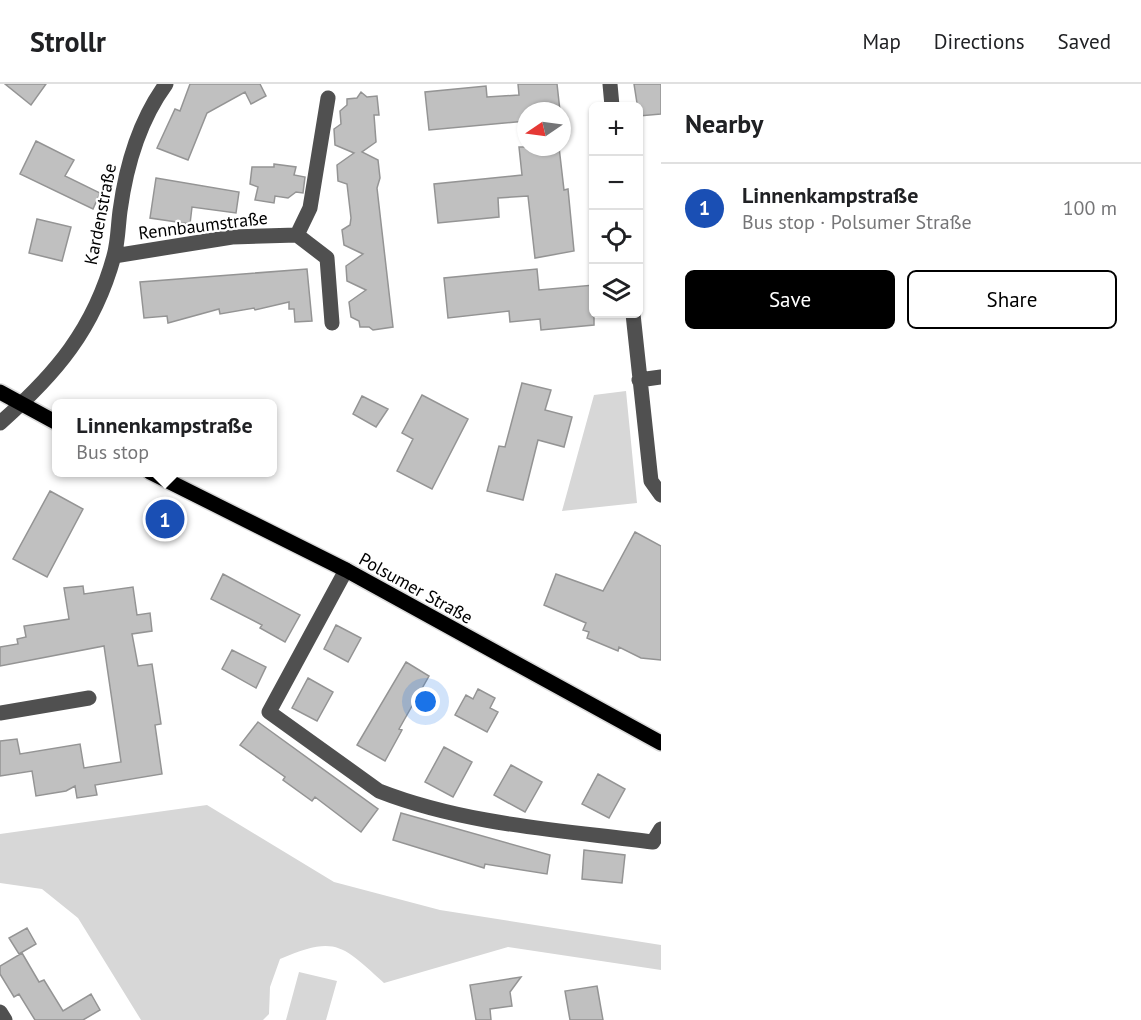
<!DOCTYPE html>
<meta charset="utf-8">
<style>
:root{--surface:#fff;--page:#f2f2f2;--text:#202124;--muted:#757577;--line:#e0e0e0;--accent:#000}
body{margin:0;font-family:"PT Sans",sans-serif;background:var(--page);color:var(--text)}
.controls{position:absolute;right:18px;top:18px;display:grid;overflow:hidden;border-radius:9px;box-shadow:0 2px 4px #0004}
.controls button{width:54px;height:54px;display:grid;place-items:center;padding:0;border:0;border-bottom:2px solid var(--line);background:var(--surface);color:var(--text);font:30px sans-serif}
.compass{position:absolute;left:517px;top:18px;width:54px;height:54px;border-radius:50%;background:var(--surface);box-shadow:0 2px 4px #0004;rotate:257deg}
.you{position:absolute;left:426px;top:618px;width:21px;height:21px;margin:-15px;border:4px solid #fff;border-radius:50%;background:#1a73e8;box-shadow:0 0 0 9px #1a73e833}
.badge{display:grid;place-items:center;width:39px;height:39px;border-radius:50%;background:var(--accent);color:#fff;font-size:20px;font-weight:700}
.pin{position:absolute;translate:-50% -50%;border:3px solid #fff;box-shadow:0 2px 6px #0006}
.popup{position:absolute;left:52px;top:315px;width:225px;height:78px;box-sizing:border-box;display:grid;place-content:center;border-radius:9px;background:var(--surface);filter:drop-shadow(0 2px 4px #0005);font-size:20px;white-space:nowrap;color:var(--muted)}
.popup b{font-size:22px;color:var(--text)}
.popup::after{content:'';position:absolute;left:50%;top:100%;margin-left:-12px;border:12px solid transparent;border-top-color:var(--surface)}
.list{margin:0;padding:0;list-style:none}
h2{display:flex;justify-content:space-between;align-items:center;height:78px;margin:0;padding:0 24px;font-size:26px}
h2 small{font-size:20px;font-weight:400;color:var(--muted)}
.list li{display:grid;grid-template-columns:39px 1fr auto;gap:18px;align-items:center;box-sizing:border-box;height:90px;padding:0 24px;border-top:2px solid var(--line)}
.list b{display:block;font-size:22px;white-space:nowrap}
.list p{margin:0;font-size:20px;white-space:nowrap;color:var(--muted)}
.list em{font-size:20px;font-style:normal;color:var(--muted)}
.actions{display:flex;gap:12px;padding:18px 24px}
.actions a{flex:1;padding:14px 0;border:2px solid var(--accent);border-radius:9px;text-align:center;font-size:21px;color:var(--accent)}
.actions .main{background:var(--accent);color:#fff}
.icon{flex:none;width:33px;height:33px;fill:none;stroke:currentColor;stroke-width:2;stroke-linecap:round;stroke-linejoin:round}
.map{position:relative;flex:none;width:661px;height:936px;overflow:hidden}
header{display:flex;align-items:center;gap:36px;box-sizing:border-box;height:84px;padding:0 30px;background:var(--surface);border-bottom:2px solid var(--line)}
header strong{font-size:28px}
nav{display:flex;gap:33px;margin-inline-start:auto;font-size:21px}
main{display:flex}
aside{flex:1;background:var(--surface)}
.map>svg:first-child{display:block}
</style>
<header>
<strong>Strollr</strong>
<nav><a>Map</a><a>Directions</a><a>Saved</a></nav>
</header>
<main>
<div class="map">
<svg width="661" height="936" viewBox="0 0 661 936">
<rect width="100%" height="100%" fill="#fff"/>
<!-- green -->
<path fill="#d7d7d7" d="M626,307L637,419L562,427L594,311Z
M207,721L334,798L440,826L661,861V886L508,863L384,899C342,861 336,851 280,875L270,903L269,930L263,936H141L78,834L42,805L0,799V750Z
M299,888L337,897L326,936H286Z"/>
<!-- building -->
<path fill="#c0c0c0" stroke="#949494" stroke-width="1.5" d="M5,0H46L31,21Z
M190,0H260L266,12L251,20L245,8L207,29L188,76L157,64L175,25L180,27Z
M518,0H557L560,27H526V37L429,46L425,8L486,2L487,13L519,11Z
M634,0H661V30L639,32Z
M361,8L367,13L377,12L379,31H374L376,58L362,68L378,76L380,94L377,104L393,243L373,246L369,243H360L359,237L351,233L349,218L366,206L347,197L346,182L363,170L344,161L342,146L350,141L351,134L347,100L338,97L337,81L354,69L335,61L334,45L341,40L340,27L347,21V15L357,14Z
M36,57L74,76L65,92L100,109L93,125L20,90Z
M519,63H559L564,106L568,105L574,167L535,174L528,112L498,114L499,133L438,139L434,100L522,91Z
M274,80L296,83L294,91L305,93L303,109L296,108L288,114L275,112L274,119L255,116L258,103L250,100L252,83H274Z
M156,94L239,108L236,129L192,123L190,140L150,134Z
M37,135L71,143L62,177L29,169Z
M307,185L312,237L295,238L294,225H289V218L255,226L254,224L220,230L219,225L168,239L167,232L144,234L140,198Z
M537,185L539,206L594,201V241L541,246L540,235L510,238L509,227L448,234L444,194Z
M522,299L551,306L545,326L572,333L564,363L538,356L523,416L487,407L499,362L505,363Z
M422,311L468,335L432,405L397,387L413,355L402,349Z
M362,312L388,325L376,343L353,330Z
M50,407L83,425L47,493L13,475Z
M635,448L661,462V576L641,574L619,563L618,567L587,554L589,548L583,546L586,539L544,521L556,490L603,507Z
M223,490L300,531L285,558L260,544L262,541L211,515Z
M83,502L84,510L133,503L137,531L150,529L152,547L132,550L138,582L152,580L161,640L155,641L162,690L95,701L97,711L77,714L75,702L66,707L36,712L32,687L0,692V657L17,655L20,670L80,660L84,684L121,678L104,562L0,582V563L18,560L17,555L26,553L24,542L69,535L64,504Z
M336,541L361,554L348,578L324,565Z
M232,566L266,583L256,604L222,585Z
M406,578L429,592L399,645L402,646L385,677L357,661Z
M308,594L333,608L317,637L292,624Z
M478,605L495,614L490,624L498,628L487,648L455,631L466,611L473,615Z
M258,638L378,725L361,748L315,713L312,717L283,696L285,693L240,661Z
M444,663L472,678L453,713L425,698Z
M511,681L542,698L525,728L494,711Z
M598,690L625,705L609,734L582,720Z
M401,729L550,771L547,790L485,780L484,784L393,756Z
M584,766L625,771L622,799L582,795Z
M27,844L36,860L19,870L9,854Z
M22,869L39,898L44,896L63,927L91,910L100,926L83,936H35L19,910L14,913L0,890V882Z
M521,893L510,908L512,922L490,925L491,936H476L470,901Z
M597,902L603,936H570L565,907Z"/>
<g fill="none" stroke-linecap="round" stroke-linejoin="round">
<!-- major casing -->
<g stroke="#dbdbdb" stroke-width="18">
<path id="major" d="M0,308L57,339
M150,388L346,486L661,659"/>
</g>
<!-- minor -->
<path stroke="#505050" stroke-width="15" d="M610,0L612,22
M328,14L310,124L297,151L327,174L332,239
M114,172L232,153L297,151
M633,230L651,397L661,411
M639,296L661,293
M0,339C56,290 94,245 114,172C118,158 118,142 120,127C126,82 139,37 166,0
M346,486L269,628L379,707C466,741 561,746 653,758L661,745
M0,629L89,614
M0,928L5,936"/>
<!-- major -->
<use href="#major" stroke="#000" stroke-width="15"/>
</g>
<g text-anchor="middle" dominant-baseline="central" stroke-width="4.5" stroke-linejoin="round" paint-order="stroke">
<!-- street labels -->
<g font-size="18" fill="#000" stroke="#fff">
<text transform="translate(100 130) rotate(-79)">Kardenstraße</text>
<text transform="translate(203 141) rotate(-7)">Rennbaumstraße</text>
<text transform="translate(416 504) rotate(29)">Polsumer Straße</text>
</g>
</g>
</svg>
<div class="controls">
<button>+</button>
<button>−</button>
<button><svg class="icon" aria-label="locate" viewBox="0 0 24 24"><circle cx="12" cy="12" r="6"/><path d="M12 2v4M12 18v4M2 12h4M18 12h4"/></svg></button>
<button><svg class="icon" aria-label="layers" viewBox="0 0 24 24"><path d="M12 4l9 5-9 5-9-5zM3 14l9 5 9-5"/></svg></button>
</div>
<svg class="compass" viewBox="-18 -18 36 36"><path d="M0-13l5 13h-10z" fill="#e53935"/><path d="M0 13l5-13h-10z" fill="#757577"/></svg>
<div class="you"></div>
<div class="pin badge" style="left:165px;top:435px;background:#1a4fb4">1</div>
<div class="popup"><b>Linnenkampstraße</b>Bus stop</div>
</div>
<aside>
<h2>Nearby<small></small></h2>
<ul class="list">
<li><span class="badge" style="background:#1a4fb4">1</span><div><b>Linnenkampstraße</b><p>Bus stop · Polsumer Straße</p></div><em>100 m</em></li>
</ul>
<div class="actions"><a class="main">Save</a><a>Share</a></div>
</aside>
</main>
